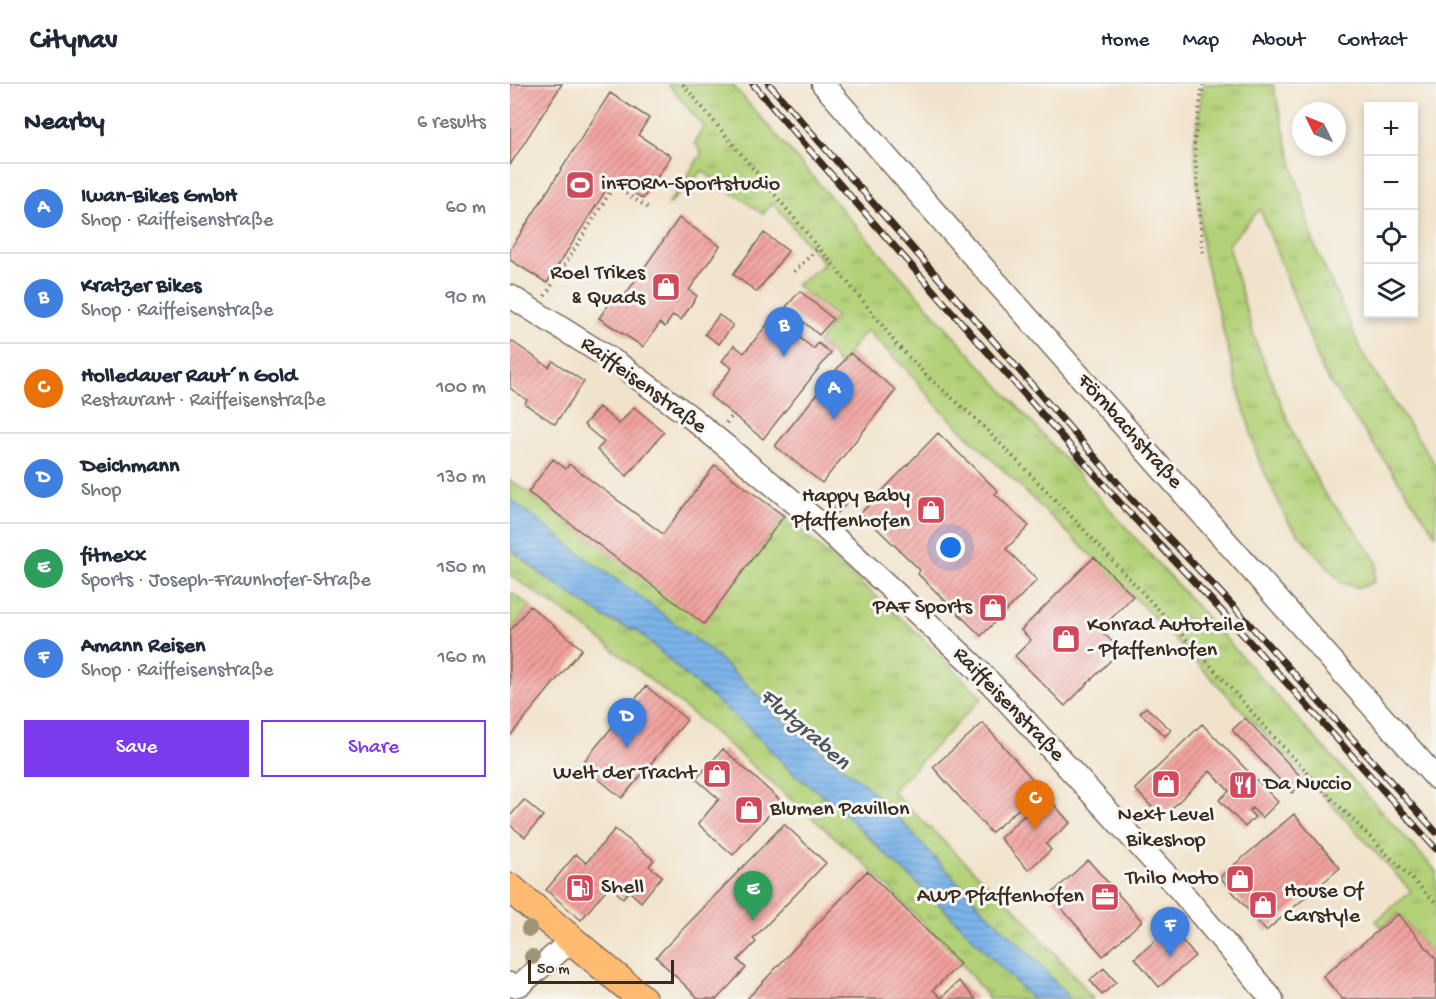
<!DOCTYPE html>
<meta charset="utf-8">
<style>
:root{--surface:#fff;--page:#f2f2f3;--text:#1f2937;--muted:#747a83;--line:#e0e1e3;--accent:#7c3aed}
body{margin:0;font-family:"Gochi Hand",sans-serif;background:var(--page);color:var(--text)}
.controls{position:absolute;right:18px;top:18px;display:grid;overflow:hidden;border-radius:0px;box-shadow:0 3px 9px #0003}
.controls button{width:54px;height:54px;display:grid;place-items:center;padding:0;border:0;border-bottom:2px solid var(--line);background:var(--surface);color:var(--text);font:30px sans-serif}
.compass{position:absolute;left:782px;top:18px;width:54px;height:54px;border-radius:50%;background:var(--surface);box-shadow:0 3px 9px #0003;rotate:313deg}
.scale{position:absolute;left:18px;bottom:15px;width:146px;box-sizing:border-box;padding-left:6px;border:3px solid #3b2a1e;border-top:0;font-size:16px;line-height:21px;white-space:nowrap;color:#3b2a1e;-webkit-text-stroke:4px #f6f6f2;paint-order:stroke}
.you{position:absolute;left:441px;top:464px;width:21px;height:21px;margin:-15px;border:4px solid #fff;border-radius:50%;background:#1a73e8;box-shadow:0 0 0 9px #1a73e833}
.badge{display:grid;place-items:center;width:39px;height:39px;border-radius:50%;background:var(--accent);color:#fff;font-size:20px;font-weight:700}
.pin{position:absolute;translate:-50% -50px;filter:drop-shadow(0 2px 3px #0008)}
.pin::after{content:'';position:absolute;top:32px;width:21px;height:18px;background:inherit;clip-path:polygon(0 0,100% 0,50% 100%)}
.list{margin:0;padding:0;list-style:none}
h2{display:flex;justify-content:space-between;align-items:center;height:78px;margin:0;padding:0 24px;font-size:26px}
h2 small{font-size:20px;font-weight:400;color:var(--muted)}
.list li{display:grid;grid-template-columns:39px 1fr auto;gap:18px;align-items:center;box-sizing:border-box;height:90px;padding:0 24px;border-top:2px solid var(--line)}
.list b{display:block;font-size:22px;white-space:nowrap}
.list p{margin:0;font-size:20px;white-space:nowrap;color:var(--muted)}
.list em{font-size:20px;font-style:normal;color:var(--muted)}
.actions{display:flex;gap:12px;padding:18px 24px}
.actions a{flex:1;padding:14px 0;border:2px solid var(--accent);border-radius:0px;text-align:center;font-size:21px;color:var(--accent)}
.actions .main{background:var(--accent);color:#fff}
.icon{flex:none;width:33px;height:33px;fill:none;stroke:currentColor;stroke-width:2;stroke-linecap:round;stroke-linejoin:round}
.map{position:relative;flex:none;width:926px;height:915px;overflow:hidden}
header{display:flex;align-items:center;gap:36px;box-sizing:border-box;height:84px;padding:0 30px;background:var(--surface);border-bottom:2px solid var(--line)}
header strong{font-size:28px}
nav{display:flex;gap:33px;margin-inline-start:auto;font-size:21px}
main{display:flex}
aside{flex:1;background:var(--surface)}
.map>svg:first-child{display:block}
</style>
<header>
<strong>Citynav</strong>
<nav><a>Home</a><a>Map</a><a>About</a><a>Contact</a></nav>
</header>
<main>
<aside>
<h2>Nearby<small>6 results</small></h2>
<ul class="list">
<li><span class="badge" style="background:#3f7fe0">A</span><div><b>Iwan-Bikes GmbH</b><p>Shop · Raiffeisenstraße</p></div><em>60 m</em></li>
<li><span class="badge" style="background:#3f7fe0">B</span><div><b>Kratzer Bikes</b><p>Shop · Raiffeisenstraße</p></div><em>90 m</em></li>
<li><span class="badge" style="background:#e8710a">C</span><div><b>Holledauer Raut´n Gold</b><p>Restaurant · Raiffeisenstraße</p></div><em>100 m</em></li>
<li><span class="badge" style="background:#3f7fe0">D</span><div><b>Deichmann</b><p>Shop</p></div><em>130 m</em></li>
<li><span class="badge" style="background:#2e9e5b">E</span><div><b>fitnexx</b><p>Sports · Joseph-Fraunhofer-Straße</p></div><em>150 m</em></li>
<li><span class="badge" style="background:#3f7fe0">F</span><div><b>Amann Reisen</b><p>Shop · Raiffeisenstraße</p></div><em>160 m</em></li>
</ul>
<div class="actions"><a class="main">Save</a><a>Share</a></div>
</aside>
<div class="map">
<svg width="926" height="915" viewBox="0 0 926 915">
<defs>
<pattern id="grass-tufts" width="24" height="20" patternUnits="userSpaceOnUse" patternTransform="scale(1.5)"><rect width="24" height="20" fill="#b3d178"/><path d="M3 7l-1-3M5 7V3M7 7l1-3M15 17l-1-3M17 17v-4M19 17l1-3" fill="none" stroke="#93aa62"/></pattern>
<pattern id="water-rules" width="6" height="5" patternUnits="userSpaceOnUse" patternTransform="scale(1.5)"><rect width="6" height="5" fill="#7cb4eb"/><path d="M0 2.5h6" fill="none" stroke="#6793be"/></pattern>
<pattern id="building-hatch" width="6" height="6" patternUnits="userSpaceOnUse" patternTransform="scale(1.5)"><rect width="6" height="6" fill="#f2a09e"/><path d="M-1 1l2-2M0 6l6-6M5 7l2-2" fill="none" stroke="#c58380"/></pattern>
</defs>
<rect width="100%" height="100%" fill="#f6f6f2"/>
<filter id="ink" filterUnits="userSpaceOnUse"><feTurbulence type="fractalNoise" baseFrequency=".0167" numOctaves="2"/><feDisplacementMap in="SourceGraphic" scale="12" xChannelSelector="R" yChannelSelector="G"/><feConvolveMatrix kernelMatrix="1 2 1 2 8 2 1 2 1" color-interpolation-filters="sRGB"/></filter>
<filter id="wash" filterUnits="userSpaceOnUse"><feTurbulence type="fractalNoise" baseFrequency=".008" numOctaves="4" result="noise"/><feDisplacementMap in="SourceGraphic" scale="24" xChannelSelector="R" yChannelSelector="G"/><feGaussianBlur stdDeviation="1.35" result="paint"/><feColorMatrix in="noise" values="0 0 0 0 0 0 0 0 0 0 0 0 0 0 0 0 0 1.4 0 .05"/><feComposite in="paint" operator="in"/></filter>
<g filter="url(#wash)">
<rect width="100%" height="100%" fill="#f1e3cb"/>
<!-- grass -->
<path fill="url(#grass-tufts)" stroke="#777e4b" stroke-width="1.5" d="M158,0H222C333,129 447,255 560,381C682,517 803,653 926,787V875L888,830L871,843L866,837L901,807L811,709L623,512L430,325L396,285L356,246L329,282L321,269L308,259L326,233L286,201L314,180L263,119L253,130L192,87L158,121L192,69L185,59L193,42Z
M693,0H763L775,51L804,160L854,272L926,382V451L813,288L750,125L718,161L744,253L785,354L814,409L843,443L867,478L864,498L849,504L832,499L778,438L748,374L728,304L693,169L684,59Z
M0,396L18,408L194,539L274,432L401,543L472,614L382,707L469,792L503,822L571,899L583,915H479L445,871L353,778L191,637L70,539L0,491Z
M2,509L20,522L0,547V512Z"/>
<!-- water -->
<path fill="url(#water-rules)" stroke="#5c6f84" stroke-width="1.5" d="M0,415L81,478L113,500L200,566L285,646L352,698L380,724L418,767L475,827L522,872L560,915H522L423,814L374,769L325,720L284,690L240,645L174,590L129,548L97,535L32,491L4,468L0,463Z"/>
<g id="blocks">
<!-- building -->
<path fill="url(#building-hatch)" d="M0,0H52L0,81Z
M100,9L139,34L128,51L161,72L133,115L103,95L37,199L0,176V166Z
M169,134L210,162L179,206L187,212L171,236L163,231L155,243L150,239L133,263L89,234L106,210L113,214Z
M254,149L278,167L247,208L223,190Z
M290,207L323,235L309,251L276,223Z
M269,226L286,240L280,246L304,265L308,259L321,269L253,355L200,312L222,284L212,277L224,261L234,269Z
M209,231L223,241L209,260L195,250Z
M0,256L39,283L43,277L74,298L45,340L15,320L17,316L0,304Z
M340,269L386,306L312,399L265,362Z
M89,323L109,340L124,323L154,348L117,392L87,366L94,358L74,341Z
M428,349L488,407L485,410L519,442L496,465L527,496L471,552L408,490L410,486L351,429Z
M43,375L56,385L59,380L153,450L205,381L274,432L194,540L18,408Z
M328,412L336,420L328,429L319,421Z
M584,473L623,512L590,546L611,566L555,622L505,572L521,556L511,546Z
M20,522L72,565L0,652V547Z
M136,602L177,636L112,714L71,681Z
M636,623L661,646L655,652L630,629Z
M735,634L795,697L782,709L722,646Z
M473,639L531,705L481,749L423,683Z
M692,640L768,718L752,734L742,724L739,727L745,733L735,743L709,716L719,707L700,687L652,734L625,705Z
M213,665L271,717L223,771L188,740L209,715L186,695Z
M536,711L560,739L536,760L541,766L518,786L490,754Z
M14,716L33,732L15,753L0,741V732Z
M784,730L830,784L756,847L710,793Z
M274,740L316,779L243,855L246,858L228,876L236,884L207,915H189L146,873Z
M105,745L144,776L139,782L152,792L131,818L119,807L113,814L99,802L71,836L36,806L66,770L76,779Z
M578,776L632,837L593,872L540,811Z
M357,787L450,880L423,906L431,914L449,897L466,915H237Z
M888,830L926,875V915H832L813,892Z
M661,843L685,872L649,903L625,874Z
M594,884L606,898L592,911L580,896Z"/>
</g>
</g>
<g filter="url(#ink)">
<use href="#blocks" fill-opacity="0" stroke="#7b6b5b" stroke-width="1.5"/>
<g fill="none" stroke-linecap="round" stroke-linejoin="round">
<!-- minor casing -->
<g stroke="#7b6b5b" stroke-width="25">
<path id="minor" d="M313,0L456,164L926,694
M0,212L110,281L178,331L307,437L379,503L460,578L491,610L669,805L762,915
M0,900L4,902L11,900L62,856"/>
</g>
<!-- major casing -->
<g stroke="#7b6b5b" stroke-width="31">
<path id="major" d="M0,804L132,915"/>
</g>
<!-- path -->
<path stroke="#7b6b5b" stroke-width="4" stroke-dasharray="1.5 4.5" stroke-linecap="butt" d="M173,0L367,234L386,260L417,292L467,336L562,433L701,582L763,652L821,714L926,819
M693,0L684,59L693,169
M284,188L308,164
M35,212L104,102L140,125
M216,339L223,331"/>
<!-- minor -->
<use href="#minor" stroke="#fff" stroke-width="22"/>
<!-- major -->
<use href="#major" stroke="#ffbb71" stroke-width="28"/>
<!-- rail casing -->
<g stroke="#3b2a1e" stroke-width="7">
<path id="rail" d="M243,0L282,46L612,421L719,535L926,765
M259,0L620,413L725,524L926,748"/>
</g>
<!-- rail -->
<use href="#rail" stroke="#f6f6f2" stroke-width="4.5" stroke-dasharray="14" stroke-linecap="butt"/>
</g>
<!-- trees -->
<g fill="#9d9478">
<circle cx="19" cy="845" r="8"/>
<circle cx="22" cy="873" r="8"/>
</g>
</g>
<!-- icons -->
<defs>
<g id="stadium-square" transform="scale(1.5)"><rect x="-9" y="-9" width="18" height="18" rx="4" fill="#d1495b" stroke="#f6f6f2"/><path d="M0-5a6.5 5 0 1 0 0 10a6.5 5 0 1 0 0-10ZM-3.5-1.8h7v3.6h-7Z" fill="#fff"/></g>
<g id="shop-square" transform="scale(1.5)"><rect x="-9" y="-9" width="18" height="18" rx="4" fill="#d1495b" stroke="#f6f6f2"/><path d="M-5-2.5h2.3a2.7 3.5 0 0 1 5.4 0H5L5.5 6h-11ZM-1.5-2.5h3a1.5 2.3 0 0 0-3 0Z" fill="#fff"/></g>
<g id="restaurant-square" transform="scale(1.5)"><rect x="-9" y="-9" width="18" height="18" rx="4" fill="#d1495b" stroke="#f6f6f2"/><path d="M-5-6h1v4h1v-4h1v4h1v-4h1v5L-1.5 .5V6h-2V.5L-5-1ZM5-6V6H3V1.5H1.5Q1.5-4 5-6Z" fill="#fff"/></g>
<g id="fuel-square" transform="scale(1.5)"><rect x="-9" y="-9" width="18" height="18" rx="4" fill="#d1495b" stroke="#f6f6f2"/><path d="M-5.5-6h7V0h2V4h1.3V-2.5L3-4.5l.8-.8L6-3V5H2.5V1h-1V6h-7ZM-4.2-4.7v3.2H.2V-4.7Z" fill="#fff"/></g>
<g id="office-square" transform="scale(1.5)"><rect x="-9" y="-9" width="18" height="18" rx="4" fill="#d1495b" stroke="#f6f6f2"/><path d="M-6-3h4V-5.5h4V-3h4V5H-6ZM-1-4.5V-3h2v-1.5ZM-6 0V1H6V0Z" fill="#fff"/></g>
</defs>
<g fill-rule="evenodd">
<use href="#stadium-square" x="70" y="101"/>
<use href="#shop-square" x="156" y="203"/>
<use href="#shop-square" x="421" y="426"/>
<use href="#shop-square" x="483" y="524"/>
<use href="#shop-square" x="556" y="555"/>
<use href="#shop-square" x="207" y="690"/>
<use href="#shop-square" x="656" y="700"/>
<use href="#restaurant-square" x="733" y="701"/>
<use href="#shop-square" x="239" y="726"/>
<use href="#shop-square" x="730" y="795"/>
<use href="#fuel-square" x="70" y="804"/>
<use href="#office-square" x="595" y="813"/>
<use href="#shop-square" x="753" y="821"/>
</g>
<g text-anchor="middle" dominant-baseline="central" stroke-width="6" stroke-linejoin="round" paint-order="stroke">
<!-- poi labels -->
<g font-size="22" fill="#3b2a1e" stroke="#f6f6f2" text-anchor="start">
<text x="91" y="101">inFORM-Sportstudio</text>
<text x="135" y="190" text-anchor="end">Roel Trikes<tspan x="135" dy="25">&amp; Quads</tspan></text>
<text x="400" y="413" text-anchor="end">Happy Baby<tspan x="400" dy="25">Pfaffenhofen</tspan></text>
<text x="462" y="524" text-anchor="end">PAF Sports</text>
<text x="577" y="542">Konrad Autoteile<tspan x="577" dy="25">- Pfaffenhofen</tspan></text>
<text x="186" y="690" text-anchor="end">Welt der Tracht</text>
<text x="754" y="701">Da Nuccio</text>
<text x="260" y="726">Blumen Pavillon</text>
<text x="656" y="732" text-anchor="middle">Next Level<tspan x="656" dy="25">Bikeshop</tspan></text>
<text x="709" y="795" text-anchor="end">Thilo Moto</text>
<text x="91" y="804">Shell</text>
<text x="774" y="808">House Of<tspan x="774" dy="25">Carstyle</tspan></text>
<text x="574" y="813" text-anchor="end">AWP Pfaffenhofen</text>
</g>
<!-- street labels -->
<g font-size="22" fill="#3b2a1e" stroke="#f6f6f2">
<text transform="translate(133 302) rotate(36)">Raiffeisenstraße</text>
<text transform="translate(619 348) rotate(48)">Förnbachstraße</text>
<text transform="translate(498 621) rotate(46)">Raiffeisenstraße</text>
</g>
<!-- water labels -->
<g font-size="24" font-style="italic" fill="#4e535c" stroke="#f6f6f2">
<text transform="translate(294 646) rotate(41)">Flutgraben</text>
</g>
</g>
</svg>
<div class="controls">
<button>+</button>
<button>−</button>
<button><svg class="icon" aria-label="locate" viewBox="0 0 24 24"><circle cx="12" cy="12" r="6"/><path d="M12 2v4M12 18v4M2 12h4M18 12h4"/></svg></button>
<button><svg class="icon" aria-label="layers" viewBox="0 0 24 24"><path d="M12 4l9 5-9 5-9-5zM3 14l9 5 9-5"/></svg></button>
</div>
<svg class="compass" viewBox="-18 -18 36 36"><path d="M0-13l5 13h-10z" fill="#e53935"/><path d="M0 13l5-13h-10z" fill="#747a83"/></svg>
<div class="scale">50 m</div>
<div class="you"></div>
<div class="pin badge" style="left:324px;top:336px;background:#3f7fe0">A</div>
<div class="pin badge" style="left:274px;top:273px;background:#3f7fe0">B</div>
<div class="pin badge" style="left:525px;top:746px;background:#e8710a">C</div>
<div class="pin badge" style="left:117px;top:664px;background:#3f7fe0">D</div>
<div class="pin badge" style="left:243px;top:837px;background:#2e9e5b">E</div>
<div class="pin badge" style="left:660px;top:873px;background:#3f7fe0">F</div>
</div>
</main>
